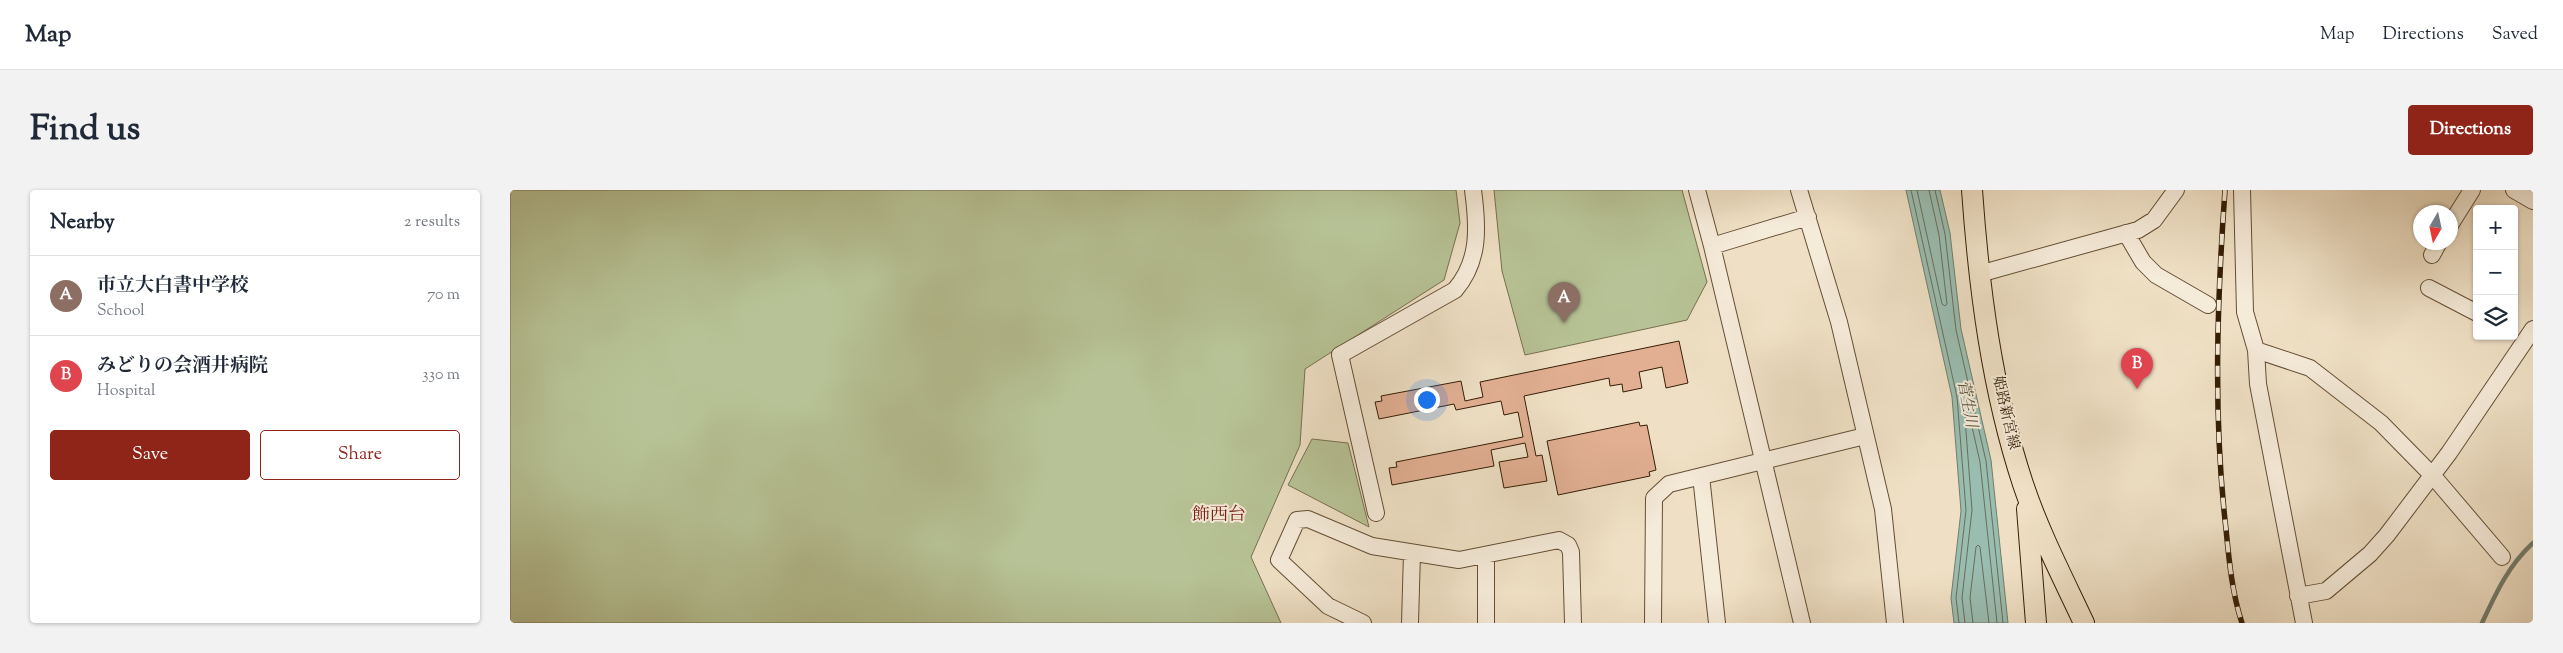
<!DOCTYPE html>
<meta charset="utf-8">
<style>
:root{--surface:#fff;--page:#f2f2f3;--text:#1f2937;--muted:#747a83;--line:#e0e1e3;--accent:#8f2418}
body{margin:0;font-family:"Sorts Mill Goudy","Noto Serif JP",serif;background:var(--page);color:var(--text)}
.controls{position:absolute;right:15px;top:15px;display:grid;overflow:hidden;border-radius:5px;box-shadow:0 1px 4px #0004}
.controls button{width:45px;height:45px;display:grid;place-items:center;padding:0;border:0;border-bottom:1px solid var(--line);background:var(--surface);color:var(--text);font:25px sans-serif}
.compass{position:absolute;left:1903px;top:15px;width:45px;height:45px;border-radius:50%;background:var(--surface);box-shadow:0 1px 4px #0004;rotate:189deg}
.you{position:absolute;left:916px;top:209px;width:18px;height:18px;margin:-12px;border:4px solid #fff;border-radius:50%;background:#1a73e8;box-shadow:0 0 0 8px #1a73e833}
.badge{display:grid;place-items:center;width:32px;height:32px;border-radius:50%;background:var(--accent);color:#fff;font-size:16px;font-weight:700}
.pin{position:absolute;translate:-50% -41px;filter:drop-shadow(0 1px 2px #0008)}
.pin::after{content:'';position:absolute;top:26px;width:18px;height:15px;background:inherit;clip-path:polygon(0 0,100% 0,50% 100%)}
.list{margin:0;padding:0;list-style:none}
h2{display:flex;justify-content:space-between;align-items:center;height:65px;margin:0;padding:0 20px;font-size:21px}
h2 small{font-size:16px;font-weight:400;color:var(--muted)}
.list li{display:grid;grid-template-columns:32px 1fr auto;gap:15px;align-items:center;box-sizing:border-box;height:80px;padding:0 20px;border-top:1px solid var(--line)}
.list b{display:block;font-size:19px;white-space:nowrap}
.list p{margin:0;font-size:16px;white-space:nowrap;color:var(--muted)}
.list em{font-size:16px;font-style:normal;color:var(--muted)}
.actions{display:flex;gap:10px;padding:15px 20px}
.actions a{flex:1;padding:11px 0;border:1px solid var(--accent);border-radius:5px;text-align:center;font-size:18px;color:var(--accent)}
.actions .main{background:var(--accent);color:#fff}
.icon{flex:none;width:28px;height:28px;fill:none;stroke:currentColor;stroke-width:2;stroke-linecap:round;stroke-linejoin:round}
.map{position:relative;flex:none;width:2023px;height:433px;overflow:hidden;border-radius:5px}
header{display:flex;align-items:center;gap:30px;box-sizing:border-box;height:70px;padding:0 25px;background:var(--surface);border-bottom:1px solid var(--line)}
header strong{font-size:24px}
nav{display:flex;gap:28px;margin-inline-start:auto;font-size:18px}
.intro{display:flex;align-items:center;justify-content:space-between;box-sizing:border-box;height:120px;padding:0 30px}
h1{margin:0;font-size:35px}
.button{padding:12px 22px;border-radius:5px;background:var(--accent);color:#fff;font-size:18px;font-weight:700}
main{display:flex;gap:30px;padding:0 30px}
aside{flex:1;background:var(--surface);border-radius:5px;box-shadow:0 1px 4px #0004}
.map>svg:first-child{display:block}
</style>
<header>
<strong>Map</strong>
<nav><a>Map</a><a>Directions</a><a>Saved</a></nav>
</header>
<div class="intro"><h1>Find us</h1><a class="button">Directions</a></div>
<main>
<aside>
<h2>Nearby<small>2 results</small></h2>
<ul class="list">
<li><span class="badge" style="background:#8d6e63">A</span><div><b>市立大白書中学校</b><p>School</p></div><em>70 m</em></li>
<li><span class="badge" style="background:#e0444e">B</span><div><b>みどりの会酒井病院</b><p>Hospital</p></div><em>330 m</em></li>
</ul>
<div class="actions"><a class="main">Save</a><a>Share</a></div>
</aside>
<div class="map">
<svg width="2023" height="433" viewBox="0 0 2023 433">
<rect width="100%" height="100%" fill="#efe0c5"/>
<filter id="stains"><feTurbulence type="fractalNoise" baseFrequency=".004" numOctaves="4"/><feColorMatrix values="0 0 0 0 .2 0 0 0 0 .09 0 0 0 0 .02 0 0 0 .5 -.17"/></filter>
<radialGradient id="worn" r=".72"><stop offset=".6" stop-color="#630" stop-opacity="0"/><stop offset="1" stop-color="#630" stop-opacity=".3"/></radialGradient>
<!-- green -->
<path fill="#b7c396" stroke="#76704e" d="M0,0H946L950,33L934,90L795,179L790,255L741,367L771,433H0Z
M984,0H1172L1197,92L1177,130L1015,165L992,81Z
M802,249L838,253L859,337L778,295Z"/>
<!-- water -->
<path fill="#9abdb1" stroke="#727d6c" d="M1396,0H1430L1440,43L1451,139L1481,270L1498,433H1444L1441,408L1451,321L1442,207Z"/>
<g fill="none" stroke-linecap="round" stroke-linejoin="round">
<!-- shore -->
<path stroke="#686e5b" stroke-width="1" d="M1401,0L1447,207L1456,320L1446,408L1449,433
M1407,0L1432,114L1435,116L1437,114L1429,45L1419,0
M1425,0L1435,44L1446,140L1476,271L1493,433
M1455,433L1452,408L1462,320L1455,228L1457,226L1460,228L1470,272L1487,433
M1463,433L1460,408L1466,357L1468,355L1470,357L1479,433"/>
<!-- stream -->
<path stroke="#727d6c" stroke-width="4.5" d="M1972,433C1986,403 1998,376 2023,353"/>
</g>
<!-- building -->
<path fill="#e2af93" stroke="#351e05" d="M1169,151L1178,193L1156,198L1152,177L1129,182L1132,198L1113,202L1112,194L1100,196L1099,188L1014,206L1026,266L1032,265L1037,291L994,298L989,272L1018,267L1015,253L981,260L984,276L882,295L879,278L887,277L886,272L1013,247L1008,222L994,225L991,211L946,220L944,214L869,229L865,212L872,211L871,206L951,191L955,211L973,207L970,192Z
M1129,232L1130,236L1137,235L1146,280L1139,282L1140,286L1048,305L1037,251Z"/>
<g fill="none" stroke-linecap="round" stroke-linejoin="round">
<!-- minor casing -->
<g stroke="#644e35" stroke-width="18">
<path id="minor" d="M1187,0L1202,56L1292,433
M1289,0L1329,132L1373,319L1385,433
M1732,0L1735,122L1746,160L1748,194L1794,433
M2004,0L2023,11
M1940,35L1962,0
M1616,43L1633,72L1646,85L1698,115
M1202,56L1298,27
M1922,65L1929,52
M1469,84L1628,40L1644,30L1666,0
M1919,98L1967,123
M1746,160L1800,178L1871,233L1923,286L1992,367
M1191,286L1207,433
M866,323L830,165L945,100C970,71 968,37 963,0
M976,366V433
M1788,406L1816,401L1860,364L1877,345L1939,263L2023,139
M853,433L818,416L769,370L787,330L798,329L862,356L949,370L1049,350L1058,355L1061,362L1063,433
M900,433L902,363
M1143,433L1144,308L1159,294L1355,246"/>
</g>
<!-- major casing -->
<g stroke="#351e05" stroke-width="22">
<path id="major" d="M1462,0C1469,99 1482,200 1513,294C1529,342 1553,388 1574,433
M1517,319L1526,433"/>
</g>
<!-- minor -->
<use href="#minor" stroke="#f5ebd9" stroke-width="16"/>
<!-- major -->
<use href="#major" stroke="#efe0c5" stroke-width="20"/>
<!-- rail casing -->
<g stroke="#351e05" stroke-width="5.5">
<path id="rail" d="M1715,0C1707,112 1703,227 1716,339C1719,370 1722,403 1732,433"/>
</g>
<!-- rail -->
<use href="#rail" stroke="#f5ebd9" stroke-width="4" stroke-dasharray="11" stroke-linecap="butt"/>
</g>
<g text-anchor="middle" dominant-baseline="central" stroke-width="4" stroke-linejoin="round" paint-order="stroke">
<!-- street labels -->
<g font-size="15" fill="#351e05" stroke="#f5ebd9">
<text transform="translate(1495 223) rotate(77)">姫路新宮線</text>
</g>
<!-- water labels -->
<g font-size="16" font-style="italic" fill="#534e39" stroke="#f5ebd9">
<text transform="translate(1456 214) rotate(79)">菅生川</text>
</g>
<!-- quarter labels -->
<g font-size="18" fill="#7a1f14" stroke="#f5ebd9">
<text x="709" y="326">飾西台</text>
</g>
</g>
<rect width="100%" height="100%" filter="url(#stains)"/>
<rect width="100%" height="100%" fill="url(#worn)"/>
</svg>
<div class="controls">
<button>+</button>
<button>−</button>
<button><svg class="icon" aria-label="layers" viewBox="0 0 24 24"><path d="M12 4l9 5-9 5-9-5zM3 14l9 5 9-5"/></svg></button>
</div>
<svg class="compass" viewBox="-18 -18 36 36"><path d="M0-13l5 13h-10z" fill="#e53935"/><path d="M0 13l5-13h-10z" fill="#747a83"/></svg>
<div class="you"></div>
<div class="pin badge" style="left:1054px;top:133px;background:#8d6e63">A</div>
<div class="pin badge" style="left:1627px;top:199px;background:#e0444e">B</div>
</div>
</main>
